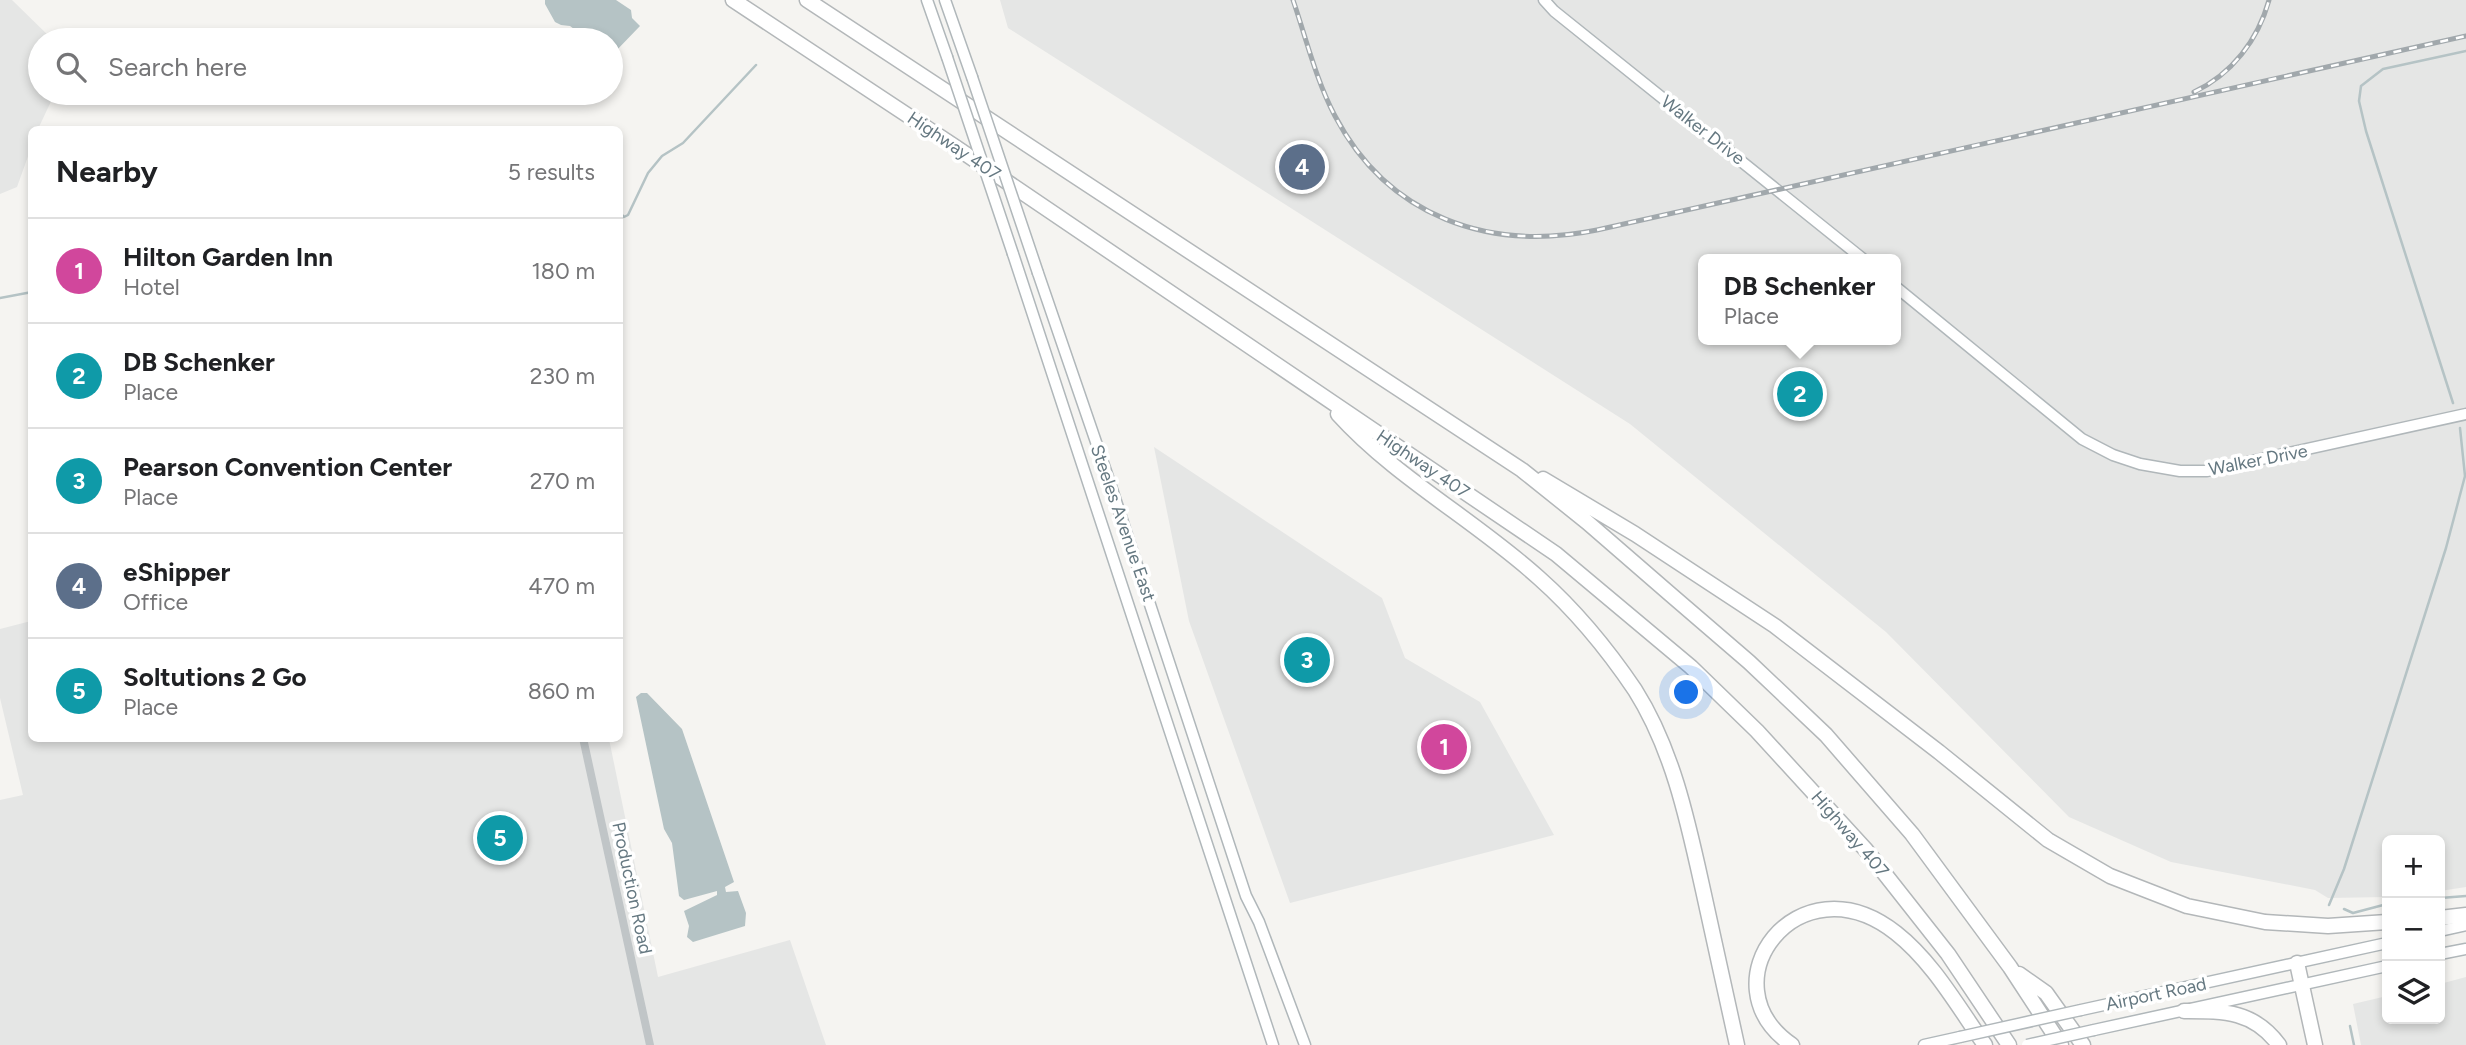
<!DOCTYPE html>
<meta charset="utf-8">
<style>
:root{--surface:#fff;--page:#f2f2f2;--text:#202124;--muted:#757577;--line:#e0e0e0;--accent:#2563eb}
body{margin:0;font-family:Figtree,sans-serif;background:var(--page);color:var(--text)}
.controls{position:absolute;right:21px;bottom:21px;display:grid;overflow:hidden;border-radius:10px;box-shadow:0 4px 10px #0003}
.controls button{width:63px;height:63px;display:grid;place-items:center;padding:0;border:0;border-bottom:2px solid var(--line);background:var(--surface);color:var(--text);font:35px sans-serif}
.you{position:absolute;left:1687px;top:693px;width:24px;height:24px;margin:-18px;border:5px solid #fff;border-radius:50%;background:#1a73e8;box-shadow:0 0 0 10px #1a73e833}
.badge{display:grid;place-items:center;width:46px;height:46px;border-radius:50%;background:var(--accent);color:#fff;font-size:23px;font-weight:700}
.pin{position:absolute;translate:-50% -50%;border:4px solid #fff;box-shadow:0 2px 7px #0006}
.popup{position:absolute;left:1698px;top:254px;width:203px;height:91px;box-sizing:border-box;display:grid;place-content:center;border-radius:10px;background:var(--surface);filter:drop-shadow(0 2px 5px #0005);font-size:23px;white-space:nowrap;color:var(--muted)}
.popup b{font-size:26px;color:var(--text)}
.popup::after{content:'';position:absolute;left:50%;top:100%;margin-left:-14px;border:14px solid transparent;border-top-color:var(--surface)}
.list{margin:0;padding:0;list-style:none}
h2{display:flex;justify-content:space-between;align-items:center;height:91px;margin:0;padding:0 28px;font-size:30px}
h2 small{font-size:23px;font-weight:400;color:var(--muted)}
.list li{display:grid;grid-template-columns:46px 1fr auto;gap:21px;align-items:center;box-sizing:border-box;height:105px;padding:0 28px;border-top:2px solid var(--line)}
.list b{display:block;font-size:26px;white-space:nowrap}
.list p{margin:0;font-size:23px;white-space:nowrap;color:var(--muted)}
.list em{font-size:23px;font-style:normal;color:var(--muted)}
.icon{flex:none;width:38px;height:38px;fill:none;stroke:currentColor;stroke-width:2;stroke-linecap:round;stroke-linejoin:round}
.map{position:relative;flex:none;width:2466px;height:1045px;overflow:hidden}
.search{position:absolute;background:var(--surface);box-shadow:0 4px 10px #0003;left:28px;top:28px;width:595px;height:77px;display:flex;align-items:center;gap:18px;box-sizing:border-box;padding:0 24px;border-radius:38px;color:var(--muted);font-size:26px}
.panel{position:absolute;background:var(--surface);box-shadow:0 4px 10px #0003;left:28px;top:126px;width:595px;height:616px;border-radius:10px}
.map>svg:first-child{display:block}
</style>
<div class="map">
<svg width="2466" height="1045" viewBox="0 0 2466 1045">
<rect width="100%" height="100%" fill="#f5f4f1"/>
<!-- built -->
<path fill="#e5e6e5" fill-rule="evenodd" d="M0,0H12L53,40H40V93H55L38,129L32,130L31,148L17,187L0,194Z
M1000,0H2466V887L2440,891V840H2387V897L2328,898L2315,890L2171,862L2069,817L1886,632L1630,424L1008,28ZM1704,259H1896V340H1704Z
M1154,447L1382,598L1405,658L1480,702L1554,835L1290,903L1189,621Z
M31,621L32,738L609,739L658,977L790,940L826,1045H0V800L23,795L0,698V629Z
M2466,977V1045H2361L2353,1004L2387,996V1019H2440V984Z"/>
<!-- water -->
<path fill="#b5c3c5" d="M545,0H616L631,10L632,18L640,26L613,54L611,51V40H589L570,26L561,25L555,22L545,4Z
M641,693H647L682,729L734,882L725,887L726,892L738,891L746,913L745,926L693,942L687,937L689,926L684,911L717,895V891L684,900L679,896L672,843L664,829L636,697Z"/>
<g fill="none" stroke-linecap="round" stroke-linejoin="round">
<!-- stream -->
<path stroke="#b5c3c5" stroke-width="2.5" d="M620,213L624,217L628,215L648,173L662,156L683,143L756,65
M0,298L32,292
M2453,403L2366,131L2359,101L2361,86L2383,69L2466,51
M2440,898L2466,896
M2329,905L2344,869L2446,548L2465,476L2460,428
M2344,909L2353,913L2387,904
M2350,1026L2354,1045"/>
<!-- secondary casing -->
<g stroke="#b0b7ba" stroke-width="13">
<path id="secondary" d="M927,0L947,57
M945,0L972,77
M1544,0L1554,11L1863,259
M1013,254L1273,1045
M1038,273L1108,477L1246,896L1259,922L1305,1045
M1896,287L2082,439L2113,455L2140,464L2180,471H2207L2466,414
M2440,931L2466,925
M2440,954L2466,949
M2081,1010L2387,943
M2094,1030L2387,966
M1924,1045L1960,1037"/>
</g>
<!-- highway casing -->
<g stroke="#b3b7b9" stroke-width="17">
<path id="highway" d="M733,0L954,146L1556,554L1691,667L1757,731L1866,850L1948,954L2009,1045
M807,0L1522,470L1587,522L1670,594L1749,662L1826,735L1912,834L2010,967L2061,1045
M1338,414C1396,478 1475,520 1539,578C1575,610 1608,650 1635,690C1673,750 1688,822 1703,890C1714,942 1726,993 1737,1045
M1543,479L1635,534L1775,626L1939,752L2048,840L2110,876L2187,906L2265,922L2328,926L2387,922
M2440,918L2466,915
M2297,963L2315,1045
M2019,974L2046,993L2083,1045
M2184,1011C2223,1011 2253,1010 2279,1045
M1792,1045C1703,984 1798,856 1896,933C1933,962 1958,1007 1985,1045"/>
</g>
<!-- street -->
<path stroke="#c0c5c7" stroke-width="8" d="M583,738L650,1045"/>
<!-- secondary -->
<use href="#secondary" stroke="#fff" stroke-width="10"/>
<!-- highway -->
<use href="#highway" stroke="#fff" stroke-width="14"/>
<!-- rail casing -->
<g stroke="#a1a8ac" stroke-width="5">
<path id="rail" d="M1293,0C1306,38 1316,80 1335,116C1388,217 1489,252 1597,230L2466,36
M2194,92C2232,74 2258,40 2269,0"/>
</g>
<!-- rail -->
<use href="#rail" stroke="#fff" stroke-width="2.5" stroke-dasharray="8" stroke-linecap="butt"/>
<!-- secondary-bridge casing -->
<g stroke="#b0b7ba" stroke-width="13" stroke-linecap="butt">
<path id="secondary-bridge" d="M947,57L1013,254
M972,77L1038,273
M1960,1037L2081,1010
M2027,1045L2094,1030"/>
</g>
<!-- secondary-bridge -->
<use href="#secondary-bridge" stroke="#fff" stroke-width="10"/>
</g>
<g text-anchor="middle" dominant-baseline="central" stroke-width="7" stroke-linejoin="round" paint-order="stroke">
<!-- street labels -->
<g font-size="18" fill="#657881" stroke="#fff">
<text transform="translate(1703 130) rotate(38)">Walker Drive</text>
<text transform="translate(954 146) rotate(34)">Highway 407</text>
<text transform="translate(2258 460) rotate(-11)">Walker Drive</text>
<text transform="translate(1423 464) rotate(34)">Highway 407</text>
<text transform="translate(1123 523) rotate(71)">Steeles Avenue East</text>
<text transform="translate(1850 834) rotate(49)">Highway 407</text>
<text transform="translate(632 888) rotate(78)">Production Road</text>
<text transform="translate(2156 994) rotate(-12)">Airport Road</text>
</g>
</g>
</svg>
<div class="controls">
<button>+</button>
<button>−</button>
<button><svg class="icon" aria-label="layers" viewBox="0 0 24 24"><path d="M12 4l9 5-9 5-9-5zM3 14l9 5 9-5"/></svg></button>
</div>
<div class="you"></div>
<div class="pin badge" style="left:1444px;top:747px;background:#d1479c">1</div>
<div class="pin badge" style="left:1800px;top:394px;background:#0f9aa8">2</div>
<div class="popup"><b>DB Schenker</b>Place</div>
<div class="pin badge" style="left:1307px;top:660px;background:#0f9aa8">3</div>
<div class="pin badge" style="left:1302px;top:167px;background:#5c6f8a">4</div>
<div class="pin badge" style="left:500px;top:838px;background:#0f9aa8">5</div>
<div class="search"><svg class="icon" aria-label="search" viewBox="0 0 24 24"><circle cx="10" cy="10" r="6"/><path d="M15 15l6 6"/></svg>Search here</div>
<section class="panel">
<h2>Nearby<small>5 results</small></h2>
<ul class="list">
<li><span class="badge" style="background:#d1479c">1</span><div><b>Hilton Garden Inn</b><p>Hotel</p></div><em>180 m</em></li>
<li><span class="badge" style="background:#0f9aa8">2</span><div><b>DB Schenker</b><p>Place</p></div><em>230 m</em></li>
<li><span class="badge" style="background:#0f9aa8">3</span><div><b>Pearson Convention Center</b><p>Place</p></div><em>270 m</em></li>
<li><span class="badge" style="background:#5c6f8a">4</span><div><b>eShipper</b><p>Office</p></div><em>470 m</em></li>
<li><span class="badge" style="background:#0f9aa8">5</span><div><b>Soltutions 2 Go</b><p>Place</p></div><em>860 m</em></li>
</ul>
</section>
</div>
